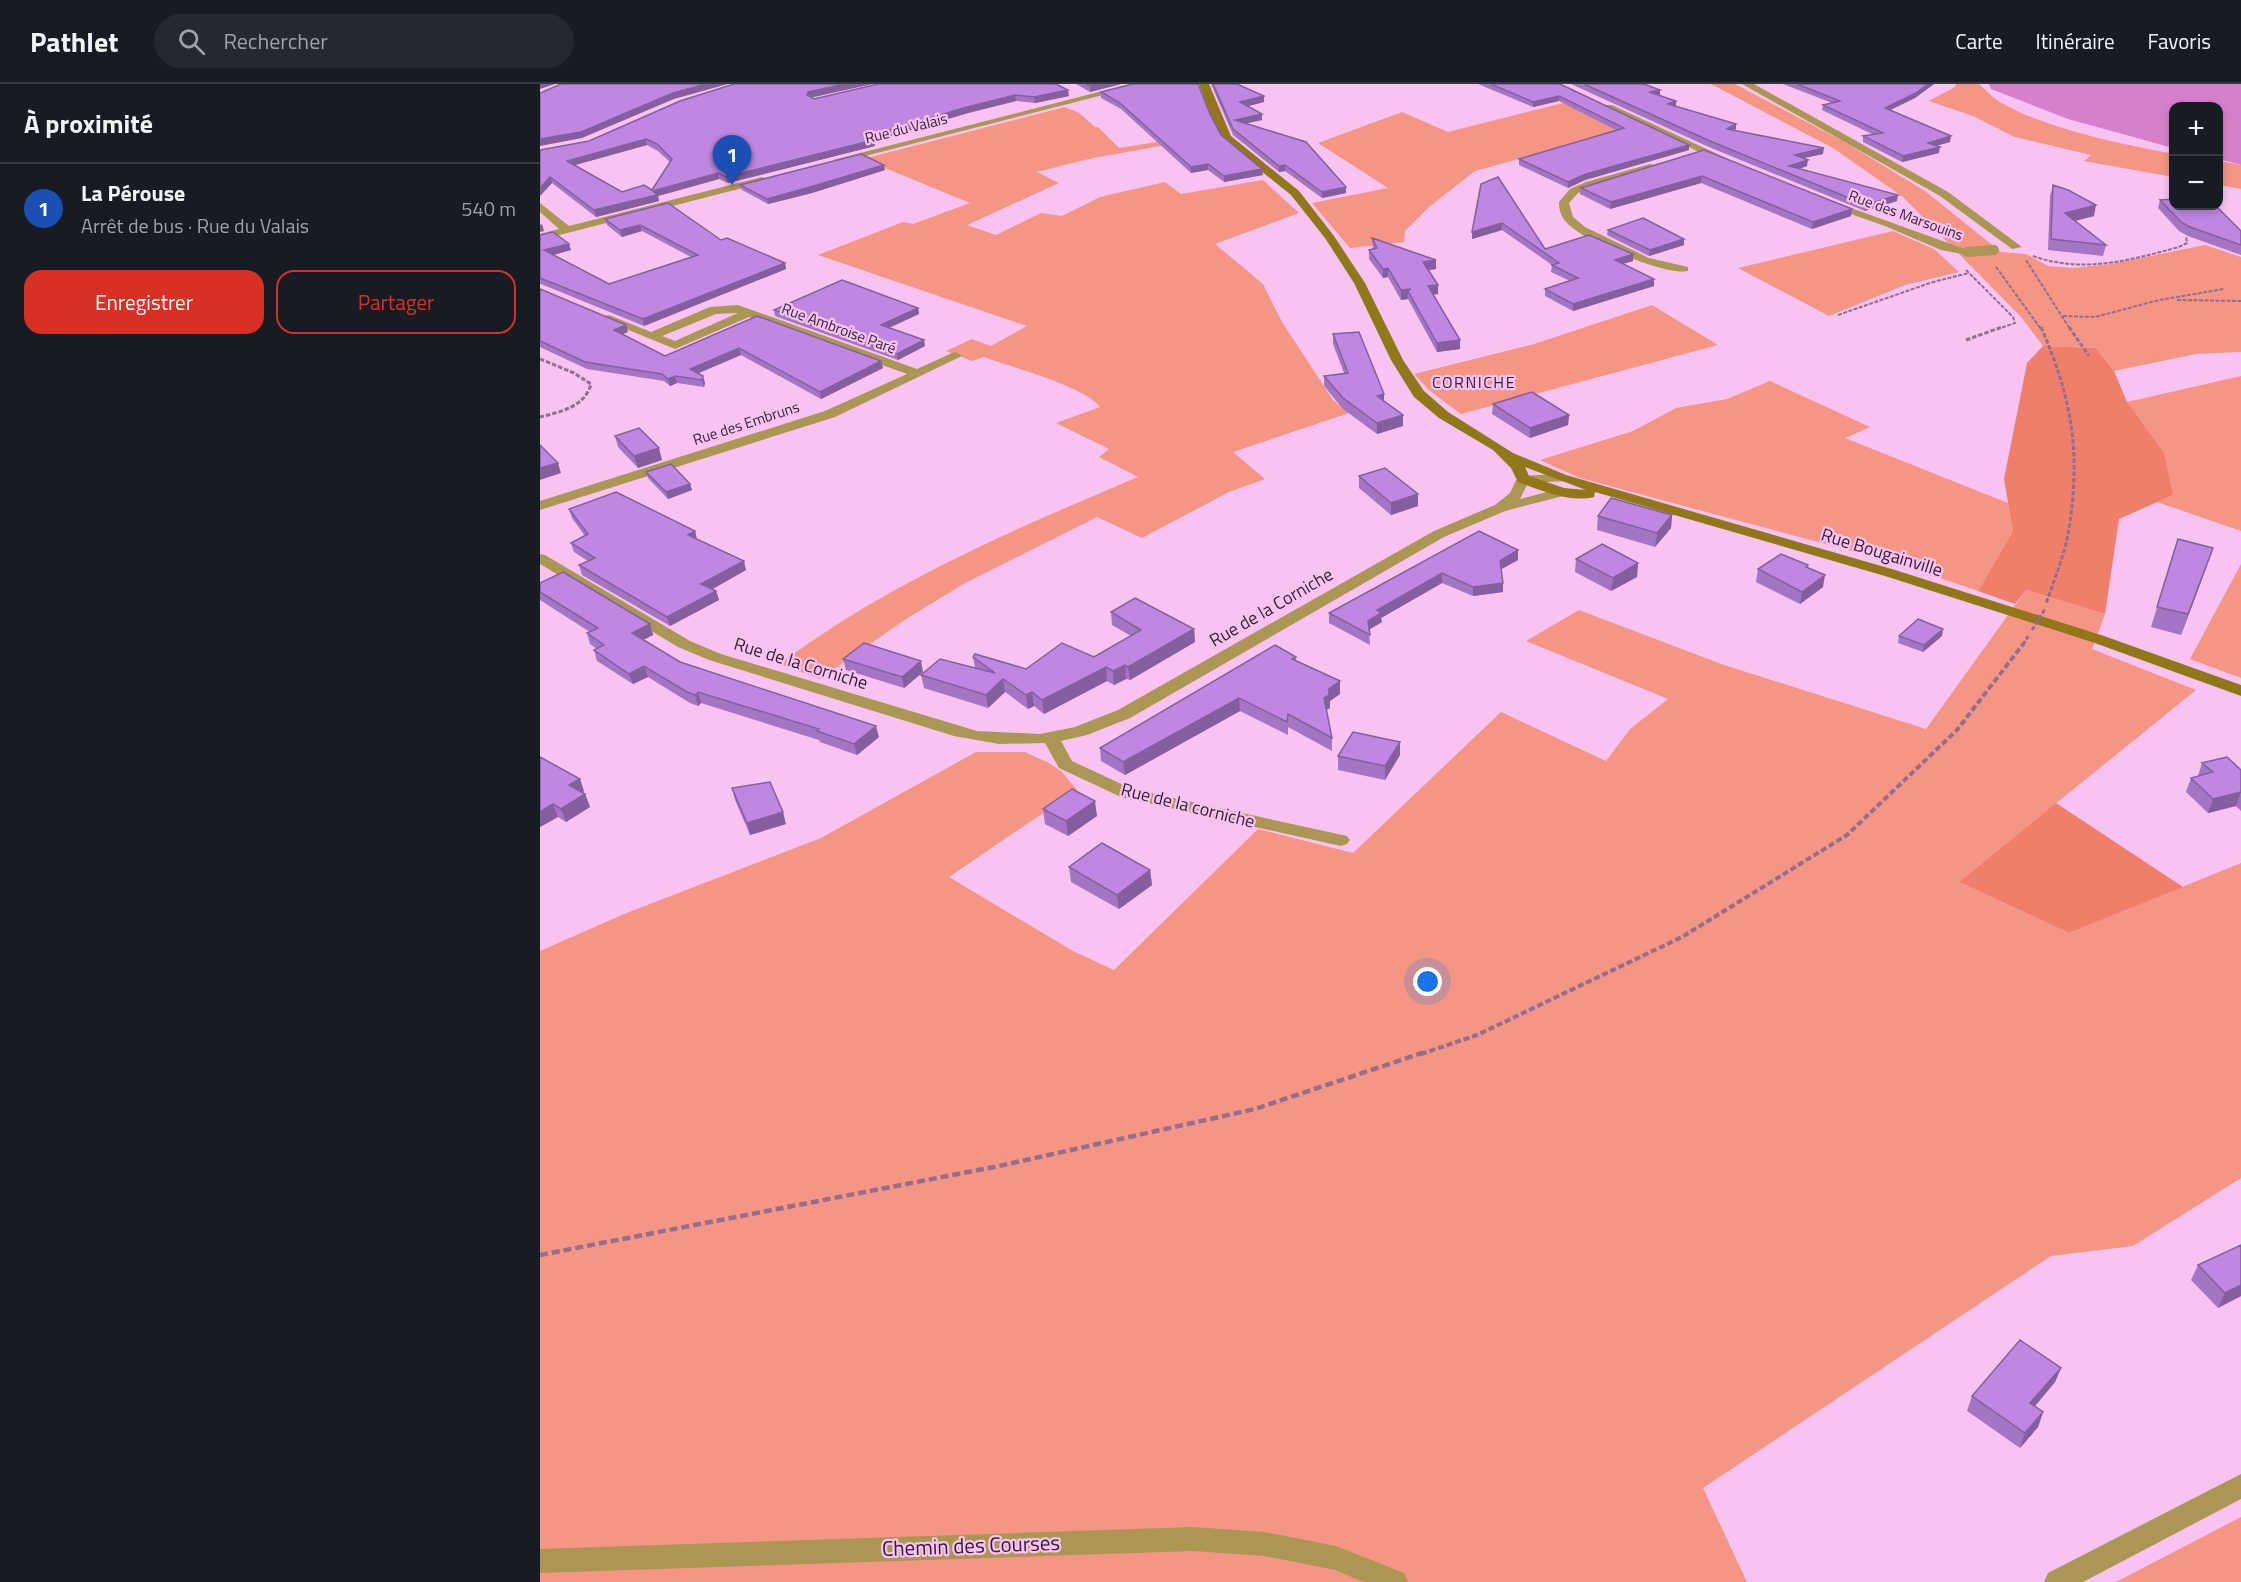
<!DOCTYPE html>
<html lang="fr">
<meta charset="utf-8">
<style>
:root{--surface:#171b24;--page:#242831;--text:#f1f3f6;--muted:#9ea1a6;--line:#363941;--accent:#d93025}
body{margin:0;font-family:"Titillium Web",sans-serif;background:var(--page);color:var(--text)}
.controls{position:absolute;right:18px;top:18px;display:grid;overflow:hidden;border-radius:12px;box-shadow:0 3px 9px #0003}
.controls button{width:54px;height:54px;display:grid;place-items:center;padding:0;border:0;border-bottom:2px solid var(--line);background:var(--surface);color:var(--text);font:30px sans-serif}
.you{position:absolute;left:888px;top:898px;width:21px;height:21px;margin:-15px;border:4px solid #fff;border-radius:50%;background:#1a73e8;box-shadow:0 0 0 9px #1a73e833}
.badge{display:grid;place-items:center;width:39px;height:39px;border-radius:50%;background:var(--accent);color:#fff;font-size:20px;font-weight:700}
.pin{position:absolute;translate:-50% -50px;filter:drop-shadow(0 2px 3px #0008)}
.pin::after{content:'';position:absolute;top:32px;width:21px;height:18px;background:inherit;clip-path:polygon(0 0,100% 0,50% 100%)}
.list{margin:0;padding:0;list-style:none}
h2{display:flex;justify-content:space-between;align-items:center;height:78px;margin:0;padding:0 24px;font-size:26px}
h2 small{font-size:20px;font-weight:400;color:var(--muted)}
.list li{display:grid;grid-template-columns:39px 1fr auto;gap:18px;align-items:center;box-sizing:border-box;height:90px;padding:0 24px;border-top:2px solid var(--line)}
.list b{display:block;font-size:22px;white-space:nowrap}
.list p{margin:0;font-size:20px;white-space:nowrap;color:var(--muted)}
.list em{font-size:20px;font-style:normal;color:var(--muted)}
.actions{display:flex;gap:12px;padding:18px 24px}
.actions a{flex:1;padding:14px 0;border:2px solid var(--accent);border-radius:18px;text-align:center;font-size:21px;color:var(--accent)}
.actions .main{background:var(--accent);color:#fff}
.icon{flex:none;width:33px;height:33px;fill:none;stroke:currentColor;stroke-width:2;stroke-linecap:round;stroke-linejoin:round}
.map{position:relative;flex:none;width:1701px;height:1498px;overflow:hidden}
header{display:flex;align-items:center;gap:36px;box-sizing:border-box;height:84px;padding:0 30px;background:var(--surface);border-bottom:2px solid var(--line)}
header strong{font-size:28px}
nav{display:flex;gap:33px;margin-inline-start:auto;font-size:21px}
.search{width:420px;height:54px;background:var(--page);display:flex;align-items:center;gap:15px;box-sizing:border-box;padding:0 21px;border-radius:33px;color:var(--muted);font-size:22px}
main{display:flex}
aside{flex:1;background:var(--surface)}
.map>svg:first-child{display:block}
</style>
<header>
<strong>Pathlet</strong>
<div class="search"><svg class="icon" aria-label="search" viewBox="0 0 24 24"><circle cx="10" cy="10" r="6"/><path d="M15 15l6 6"/></svg>Rechercher</div>
<nav><a>Carte</a><a>Itinéraire</a><a>Favoris</a></nav>
</header>
<main>
<aside>
<h2>À proximité<small></small></h2>
<ul class="list">
<li><span class="badge" style="background:#1a4fb4">1</span><div><b>La Pérouse</b><p>Arrêt de bus · Rue du Valais</p></div><em>540 m</em></li>
</ul>
<div class="actions"><a class="main">Enregistrer</a><a>Partager</a></div>
</aside>
<div class="map">
<svg width="1701" height="1498" viewBox="0 0 1701 1498">
<rect width="100%" height="100%" fill="#f8c3f0"/>
<!-- green -->
<path fill="#f59684" d="M1171,0H1195L1308,60L1385,107L1461,168L1486,170L1508,182L1533,184L1571,180L1665,161L1701,173V268L1656,270L1574,287L1556,264L1503,262L1481,233L1363,113L1293,64Z
M1416,0H1439C1446,6 1453,14 1460,18C1506,45 1581,60 1633,70V93L1544,77L1551,71L1475,53L1433,32L1389,17L1415,3Z
M1035,16L1096,43L935,87L889,123L865,147L864,158L810,164L772,119L848,104L778,59L862,28L908,48Z
M525,23L539,29L555,43H558L579,64L667,50L671,53L553,74L497,88L519,99L427,141L456,151L501,129L522,132L560,113L625,98L641,110L723,96L759,129L675,160L723,200L742,238L793,316L809,329L693,368L725,395L689,408L602,454L557,433L425,499L366,535L280,595L240,580C349,498 473,446 598,393L559,373L569,365L516,339L560,323C545,302 470,283 444,273L432,277L406,267L432,255L451,262L487,242L278,171L363,138L373,140L430,119L323,75Z
M1679,77L1701,81V105L1679,101Z
M1353,147L1394,165L1419,188L1365,201L1289,232L1198,184Z
M1112,221L1178,261L921,330L890,307L874,290L994,260Z
M1701,292V447L1617,418L1633,411L1587,318Z
M1230,297L1330,343L1305,354L1468,419L1473,447L1438,507L1356,479L1040,394L1000,376L1093,347L1136,324L1187,315Z
M1701,480V594L1650,575Z
M1486,506L1565,530L1552,565L1656,606L1419,798L1529,849L1701,779V1094L1593,1162L1511,1172L1163,1404L1207,1498H0V867L84,830L281,754L436,668H485L509,679L521,687L537,706L409,793L533,867L574,886L718,745L813,769L961,628L1066,677L1090,645L1128,615L986,557L1039,526L1184,581L1386,645Z
M1701,1433V1498H1576Z"/>
<!-- forest -->
<path fill="#ef7f6a" d="M1503,262L1556,264L1574,287L1587,318L1624,369L1633,411L1579,435L1565,530L1486,506L1475,520L1438,507L1473,447L1464,395L1487,279Z
M1516,719L1643,803L1529,849L1419,798Z"/>
<!-- water -->
<path fill="#d680cb" d="M1449,0H1701V81L1679,75L1678,22H1634L1633,64L1528,35L1451,5Z"/>
<g fill="none" stroke-linecap="round" stroke-linejoin="round">
<!-- path-far3 -->
<path stroke="#946d8f" stroke-width="2" stroke-dasharray="4 1.5" stroke-linecap="butt" d="M1493,172C1543,190 1590,176 1639,163L1647,159L1646,152
M1486,176L1530,245
M1456,183L1501,245
M1426,186L1473,233L1475,239L1458,245
M1637,216L1701,217
M1298,231L1393,198L1429,189
M1523,232L1555,233L1619,216L1684,205"/>
<!-- path-far2 -->
<path stroke="#946d8f" stroke-width="3" stroke-dasharray="4.5 2" stroke-linecap="butt" d="M1501,243C1532,315 1541,367 1529,445C1525,470 1514,496 1506,520
M1529,243L1549,272
M1426,256L1462,243
M0,275L34,289L51,300C45,323 20,328 0,333
M1483,561L1488,552"/>
<!-- path-far1 -->
<path stroke="#946d8f" stroke-width="4" stroke-dasharray="6 3" stroke-linecap="butt" d="M881,970L937,951L1142,853L1307,751L1417,646L1484,559"/>
<!-- path -->
<path stroke="#946d8f" stroke-width="4.5" stroke-dasharray="8 4" stroke-linecap="butt" d="M0,1171L459,1082L715,1025L885,968"/>
<!-- street -->
<path fill="#ac9653" fill-rule="evenodd" d="M590,0H606L298,79L293,76Z
M1202,0H1214L1408,108L1482,163L1472,165L1400,112Z
M1066,21H1072L1188,75L1179,77L1066,25Z
M1110,80L1119,82L1038,109L1029,119L1033,133L1045,143L1109,174L1148,183V187C1125,192 1043,157 1027,139C1021,133 1019,126 1019,118L1030,105L1046,98Z
M222,93L227,96L226,98L0,156V150L19,145L0,128V119L29,142Z
M1289,116L1433,168L1427,171L1401,166L1345,142L1285,121L1284,119Z
M198,221L377,285L412,269L416,268L422,272L295,333L0,426V417L285,327L367,290L209,233L135,265L59,234L69,231L111,248L170,223ZM198,229L135,257L122,252L176,230Z
M1021,390L1026,391V397L988,399L980,415L1022,404L1027,405V411L965,427L904,453L590,634L547,651L521,657L532,677L592,705L807,752L810,756L807,760L801,762L581,713L519,684L505,659L459,660L414,652L169,576L138,563L0,480V470L5,471L150,557L181,570L437,647L500,650L535,643L578,626L894,447L955,421L970,409L978,392Z
M1701,1390V1415L1543,1498H1504L1508,1489Z
M653,1443L725,1448L796,1462L864,1489L868,1498H824L795,1486L725,1472L653,1467L0,1489V1465Z"/>
<!-- secondary -->
<path fill="#917719" fill-rule="evenodd" d="M659,0H669L691,52L759,107L794,152L825,199L863,276L884,307L908,328L973,369L1026,391L1355,486L1564,552L1701,601V612L1552,558L1345,492L1055,408L1054,413C1029,419 1001,406 978,398L971,384L953,366L899,334L874,313L851,276L814,199L785,154L751,111L683,56L672,35ZM985,383L1046,406L1024,404L989,392Z"/>
<!-- path-bridge -->
<path stroke="#946d8f" stroke-width="3" stroke-dasharray="4.5 2" stroke-linecap="butt" d="M1492,546L1505,525"/>
<!-- street-bridge -->
<path stroke="#ac9653" stroke-width="10" d="M1427,168L1454,166"/>
</g>
<!-- wall -->
<path fill="#a574c2" fill-rule="evenodd" d="M194,0H332L271,13L274,15L338,0L529,12L495,19L476,17L428,29L334,57L335,62L188,99L179,95L118,112L119,117L56,133L12,99L0,112V66L49,57ZM107,61L118,67L130,78L112,106L82,108L35,81Z
M536,0H581L550,8Z
M671,0H697L724,12V18L707,22L722,30V36L705,39L806,109L782,114L745,87L739,88L693,51Z
M938,0H1020L1149,61V66L1045,96L1028,104L979,81V75L1076,46L1019,17L993,23Z
M1031,0H1104L1120,6V11L1136,22L1196,45L1194,46L1283,70L1264,74L1267,82L1259,85L1357,117L1325,127L1169,63Z
M1243,0H1394L1375,14L1350,26L1410,58L1396,62L1399,69L1362,78L1323,58V52L1334,51L1282,26L1283,21L1292,19Z
M561,8L670,30L681,51L723,91L684,98L668,86L651,89L581,25L561,14Z
M1164,66L1311,132L1272,145L1161,99L1070,125L1040,110L1041,104Z
M345,86L272,109L228,120L202,106L200,101Z
M941,100L1005,165L1093,177L1083,180L1114,195V202L1033,227L1005,212V205L1030,197L1011,188L1012,181L962,146L932,155Z
M1513,101L1554,132L1535,137L1566,161L1563,172L1508,166L1510,112Z
M1620,116L1701,147V171L1648,152L1639,147L1618,124Z
M65,135L181,156L245,179L246,185L104,242L1,200H0V151L31,166L13,171L69,200L151,173L102,147L82,153L67,141Z
M1068,146L1144,161L1109,172L1067,151Z
M832,154L896,185L889,186L898,201V210L893,211L920,256V265L897,268L868,215L861,216L848,193L843,194L829,175V166L833,165Z
M0,205L88,248L82,250L125,272L217,232L343,284L281,315L201,271L158,289L165,299L164,303L137,299L130,302L124,297L47,285L0,263Z
M378,224L379,230L349,244L385,262L358,276L235,232L234,226Z
M793,250L844,317L863,331V342L837,350L803,325L784,302V292L804,289L793,260Z
M953,320L1029,331L1028,341L990,354L952,330Z
M75,352L122,376L98,384L78,363Z
M106,388L150,400L152,406L128,415L108,394Z
M819,392L878,410V422L851,431L819,404Z
M29,425L155,447L157,455L206,486L172,505L176,507L179,516L130,542L42,491L39,481L48,477L34,468L31,459L45,452L32,434Z
M1132,431L1131,444L1115,463L1057,446L1058,432Z
M939,447L978,476L961,485L963,508L933,512L902,499L841,534L842,538L829,546L830,561L789,539V529Z
M1638,455L1666,484L1641,551L1611,543Z
M1036,475L1098,479L1097,493L1071,507L1035,488Z
M1268,481V484L1283,503L1260,520L1216,498L1218,485Z
M0,499L110,540L113,551L103,556L140,578L339,653L317,671L280,658L279,656L161,619L158,622L150,619L108,593L93,600L57,577L54,566L57,565L50,560L47,549L50,548L0,516Z
M571,528L654,545L655,558L590,596L586,595L574,601L567,597L504,630L494,622L488,625L465,608L448,624L384,604L381,591L435,584L433,573L486,585L554,573L591,552L572,541Z
M1359,552H1402L1383,568L1358,559Z
M756,573V576L800,597V610L790,617V624L786,626L792,654V667L748,643V651L700,627L585,691L561,677L560,664Z
M303,575L383,588L364,604L306,586Z
M860,658V671L845,696L798,686V672Z
M0,673L44,707L42,709L45,710L50,723L26,738L18,733L0,743Z
M1662,679L1701,686V727L1696,722L1668,729L1646,708L1651,694L1658,692Z
M192,704L246,740L210,751L195,716Z
M503,725L557,732L528,752L505,740Z
M529,783L610,786L612,801L579,825L531,798Z
M1701,1161V1212L1678,1224L1651,1196L1658,1181Z
M1521,1284L1515,1298L1495,1322L1503,1328L1498,1343L1480,1364L1427,1327L1432,1312Z"/>
<!-- shaded-wall -->
<path fill="#865e9e" d="M0,0H15L0,5Z
M166,0H188L134,15L42,54L0,62V55L133,9Z
M305,0H332L270,14L267,11L268,8Z
M559,0H581L550,8V2Z
M1388,0H1394L1375,14L1344,29L1345,24Z
M528,6L529,12L495,19L494,13Z
M1120,6V11L1109,8Z
M475,11L476,17L428,29L334,57L335,62L188,99L186,93L427,23Z
M724,12V18L701,24L700,18Z
M1019,12V17L993,23V18Z
M1136,17V23L1128,20Z
M722,30V36L695,42V36Z
M1196,40V45L1186,50L1187,45Z
M1411,52L1410,58L1387,64L1388,59Z
M106,55L107,61L28,83L27,77Z
M1149,61V66L1045,96L1028,104V98L1046,90Z
M1400,63L1399,69L1362,78L1363,72Z
M1284,64L1283,70L1254,76L1255,71Z
M1268,76L1267,82L1248,88L1249,82Z
M668,80V86L651,89V83Z
M344,81L345,86L272,109L228,120L227,115Z
M745,81V87L739,88V82Z
M722,85L723,91L684,98V92Z
M178,89L179,95L118,112L119,117L56,133L54,126L113,107Z
M1162,92L1161,99L1070,125L1071,118Z
M10,93L12,99L0,112V104Z
M806,103V109L782,114V108Z
M1358,111L1357,117L1325,127L1326,121Z
M1556,121L1554,132L1522,140L1525,129Z
M1312,125L1311,132L1272,145L1273,138Z
M962,139V146L932,155V148Z
M2,140L4,147L0,148V141Z
M100,141L102,147L82,153L80,146Z
M1144,155V161L1109,172L1110,166Z
M29,160L31,166L6,173L4,166Z
M1093,170V177L1075,182V176Z
M896,176V185L883,187V178Z
M245,179L246,185L104,242L103,235Z
M848,184V193L843,194V185Z
M1114,195V202L1033,227V220Z
M898,201V210L887,211L888,202Z
M871,205L868,207V215L861,216V206Z
M378,224L379,230L342,247L341,241Z
M86,241L88,248L76,253L74,246Z
M384,256L385,262L358,276L357,270Z
M920,256V265L897,268V259Z
M199,264L201,271L152,292L150,285Z
M341,277L343,284L281,315L280,308Z
M135,292L137,299L130,302L128,295Z
M163,292L165,299L164,303L162,296Z
M844,310V320L837,312Z
M863,331V342L837,350V339Z
M1029,331L1028,341L990,354V344Z
M119,364L122,376L98,384L94,372Z
M18,379L21,389L0,396V384Z
M150,400L152,406L128,415L126,408Z
M878,410V422L851,431V419Z
M1132,431L1131,444L1115,463L1117,449Z
M155,447L157,457L148,451Z
M1673,464L1666,484L1641,551L1648,530Z
M978,466V476L960,486V477Z
M204,477L206,486L164,510L161,500Z
M1098,479L1097,493L1071,507L1073,494Z
M902,489V499L841,534L842,538L828,546V537L837,526Z
M1285,491L1283,503L1260,520L1262,508Z
M963,499V508L933,512V503Z
M176,507L179,516L130,542L127,533Z
M110,540L113,551L95,560L92,549Z
M654,545L655,558L590,596L588,583Z
M1403,545L1402,552L1383,568L1384,561Z
M381,577L383,588L364,604L362,593Z
M585,581L586,595L574,601L573,587Z
M104,582L108,593L93,600L89,590Z
M566,583L567,597L504,630L502,616Z
M463,595L465,608L448,624L446,611Z
M800,597V610L790,617V624L784,627V614L789,605Z
M158,608L161,619L158,622L155,611Z
M492,608L494,622L488,625L486,611Z
M699,614L700,627L585,691L583,678Z
M336,642L339,653L317,671L314,660Z
M860,658V671L845,696V682Z
M40,695L44,707L34,714L29,701Z
M1701,708L1696,722L1668,729L1673,715Z
M45,710L50,723L26,738L21,725Z
M555,717L557,732L528,752L526,737Z
M13,720L18,733L0,743V728Z
M243,728L246,740L210,751L207,739Z
M610,786L612,801L579,825L577,811Z
M1701,1201V1212L1678,1224L1685,1209Z
M1521,1284L1515,1298L1485,1334L1490,1319Z
M1503,1328L1498,1343L1480,1364L1485,1349Z"/>
<!-- building -->
<path fill="#c087e2" stroke="#865e9e" stroke-width="1.5" fill-rule="evenodd" d="M21,0H166L133,9L41,48L0,55V9Z
M194,0H305L268,8L267,11L274,15L338,0H516L528,6L494,13L475,11L427,23L326,53L334,56L186,93L178,89L113,107L117,111L54,126L10,93L0,104V66L49,57L140,17ZM106,55L117,60L132,75L112,106L104,101L82,108L27,77Z
M546,0H559L550,2Z
M593,0H658L670,30L681,51L722,85L684,92L668,80L651,83L580,19L561,8Z
M673,0H697L724,12L700,18L722,30L695,36L766,58L806,103L782,108L745,81L739,82L693,45Z
M951,0H1020L1149,61L1046,90L1028,98L979,75L1084,44L1019,12L993,18Z
M1044,0H1104L1120,6L1109,8L1136,17L1128,20L1196,40L1187,45L1284,64L1255,71L1268,76L1249,82L1358,111L1326,121L1170,57Z
M1257,0H1388L1376,9L1345,24L1411,52L1388,59L1400,63L1363,72L1323,52L1343,49L1283,21L1300,17Z
M1164,66L1312,125L1273,138L1162,92L1071,118L1041,104Z
M321,70L344,81L270,103L227,115L200,101Z
M958,93L1005,165L1049,151L1093,170L1075,176L1114,195L1033,220L1005,205L1038,194L1012,181L1019,179L962,139L932,148L941,100Z
M1513,101L1528,106L1556,121L1525,129L1566,161L1511,155Z
M1634,115V122H1676L1701,147V161L1650,143L1641,138L1620,116Z
M128,119L181,156L187,154L245,179L103,235L0,194V151L13,148L29,160L4,166L69,200L158,171L100,141L80,146L65,135Z
M1103,134L1144,155L1110,166L1068,146Z
M832,154L896,176L883,178L898,201L888,202L920,256L897,259L868,207L871,205L861,206L848,184L843,185L829,166L837,164Z
M302,196L378,224L341,241L384,256L357,270L234,226Z
M0,205L86,241L74,246L125,272L217,232L341,277L280,308L199,264L150,285L163,292L162,296L135,292L128,295L122,290L45,278L0,257Z
M819,248L844,310L837,312L863,331L837,339L803,314L784,292L808,289L793,250Z
M992,308L1029,331L990,344L953,320Z
M99,344L119,364L94,372L75,352Z
M0,361L18,379L0,384Z
M131,380L150,400L126,408L106,388Z
M845,384L878,410L851,419L819,392Z
M76,408L155,447L148,451L204,477L161,500L176,507L127,533L39,481L55,474L31,459L48,450L29,425Z
M1071,414L1132,431L1117,449L1058,432Z
M939,447L978,466L960,477L963,499L933,503L902,489L837,526L841,529L828,537L830,551L789,529Z
M1638,455L1673,464L1648,530L1617,523Z
M1062,460L1098,479L1073,494L1036,475Z
M1241,470L1268,481L1266,483L1285,491L1262,508L1218,485Z
M23,488L110,540L92,549L140,578L336,642L314,660L277,647L279,645L158,608L155,611L147,608L104,582L89,590L54,566L64,561L47,549L58,544L0,508V499Z
M595,514L654,545L588,583L585,581L573,587L566,583L502,616L492,608L486,611L463,595L446,611L381,591L400,575L455,589L433,573L435,570L486,585L522,559L554,573L601,546L571,528Z
M1378,535L1403,545L1384,561L1359,552Z
M324,559L381,577L362,593L303,575Z
M735,561L756,573L752,575L800,597L789,605V611L784,614L792,654L748,630L747,638L699,614L583,678L560,664Z
M813,648L860,658L845,682L798,672Z
M0,673L40,695L29,701L45,710L21,725L13,720L0,728Z
M1687,673L1701,686V708L1673,715L1651,694L1673,688L1662,679Z
M230,698L243,728L207,739L192,704Z
M532,705L555,717L526,737L503,725Z
M562,759L610,786L577,811L529,783Z
M1701,1161V1201L1685,1209L1658,1181Z
M1480,1256L1521,1284L1490,1319L1503,1328L1485,1349L1432,1312Z"/>
<g text-anchor="middle" dominant-baseline="central" stroke-width="4.5" stroke-linejoin="round" paint-order="stroke">
<!-- far-street labels -->
<g font-size="15" fill="#361d33" stroke="#f8c3f0">
<text transform="translate(366 44) rotate(-14)">Rue du Valais</text>
<text transform="translate(1366 131) rotate(20)">Rue des Marsouins</text>
<text transform="translate(299 244) rotate(20)">Rue Ambroise Paré</text>
<text transform="translate(206 339) rotate(-18)">Rue des Embruns</text>
</g>
<!-- far-neighbourhood labels -->
<g font-size="16" letter-spacing="1.5" fill="#361d33" stroke="#f8c3f0">
<text x="934" y="298">CORNICHE</text>
</g>
<!-- street labels -->
<g font-size="18" fill="#361d33" stroke="#f8c3f0">
<text transform="translate(1342 468) rotate(17)">Rue Bougainville</text>
<text transform="translate(731 523) rotate(-30)">Rue de la Corniche</text>
<text transform="translate(261 579) rotate(17)">Rue de la Corniche</text>
<text transform="translate(648 721) rotate(14)">Rue de la corniche</text>
</g>
<!-- near-street labels -->
<g font-size="21" fill="#361d33" stroke="#f8c3f0">
<text transform="translate(431 1461) rotate(-2)">Chemin des Courses</text>
</g>
</g>
</svg>
<div class="controls">
<button>+</button>
<button>−</button>
</div>
<div class="you"></div>
<div class="pin badge" style="left:192px;top:101px;background:#1a4fb4">1</div>
</div>
</main>
